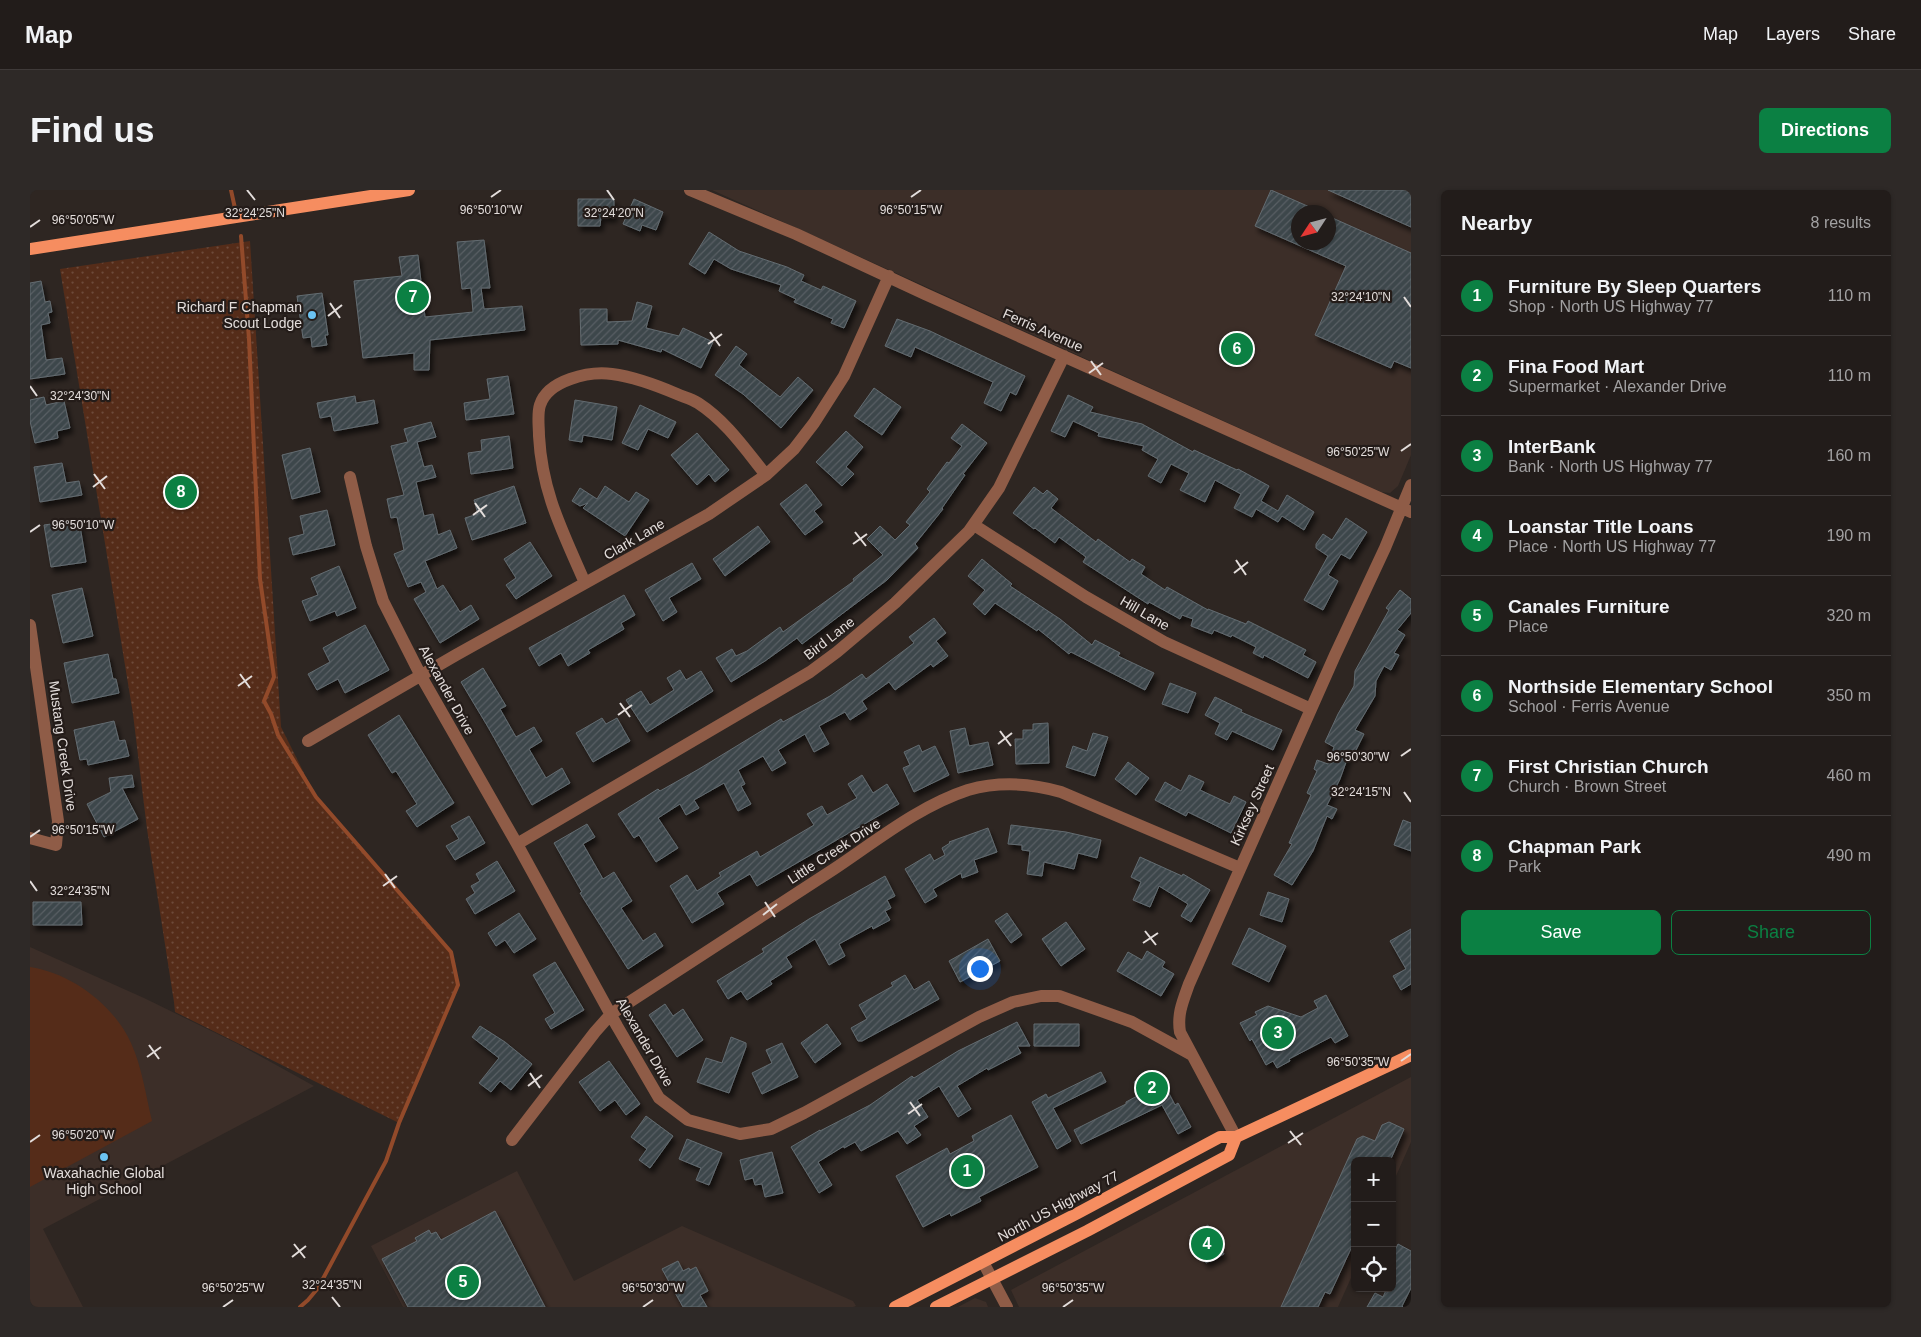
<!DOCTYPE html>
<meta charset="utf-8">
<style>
:root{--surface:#221c1a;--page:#2e2927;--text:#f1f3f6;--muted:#a2a1a2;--line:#3f3a39;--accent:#0b8043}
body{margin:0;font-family:Arial,sans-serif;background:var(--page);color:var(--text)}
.controls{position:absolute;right:15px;bottom:15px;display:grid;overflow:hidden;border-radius:8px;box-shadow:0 1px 4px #0004}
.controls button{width:45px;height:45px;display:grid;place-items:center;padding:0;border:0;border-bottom:1px solid var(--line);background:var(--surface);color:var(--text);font:25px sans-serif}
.compass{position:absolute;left:1261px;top:15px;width:45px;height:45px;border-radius:50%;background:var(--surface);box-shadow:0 1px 4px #0004;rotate:234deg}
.you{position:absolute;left:949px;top:778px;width:18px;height:18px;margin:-12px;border:4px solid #fff;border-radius:50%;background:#1a73e8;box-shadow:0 0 0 8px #1a73e833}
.badge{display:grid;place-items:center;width:32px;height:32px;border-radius:50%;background:var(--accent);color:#fff;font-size:16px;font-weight:700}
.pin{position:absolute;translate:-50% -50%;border:2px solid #fff;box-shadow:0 1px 5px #0006}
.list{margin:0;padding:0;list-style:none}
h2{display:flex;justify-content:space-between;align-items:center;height:65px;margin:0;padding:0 20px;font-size:21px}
h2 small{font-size:16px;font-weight:400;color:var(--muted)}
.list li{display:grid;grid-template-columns:32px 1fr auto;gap:15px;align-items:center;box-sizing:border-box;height:80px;padding:0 20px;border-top:1px solid var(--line)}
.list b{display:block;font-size:19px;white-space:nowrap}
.list p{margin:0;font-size:16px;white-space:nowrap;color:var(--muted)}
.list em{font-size:16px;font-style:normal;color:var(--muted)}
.actions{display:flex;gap:10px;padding:15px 20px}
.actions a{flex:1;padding:11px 0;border:1px solid var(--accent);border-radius:8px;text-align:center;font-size:18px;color:var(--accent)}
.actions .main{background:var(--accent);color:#fff}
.icon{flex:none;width:28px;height:28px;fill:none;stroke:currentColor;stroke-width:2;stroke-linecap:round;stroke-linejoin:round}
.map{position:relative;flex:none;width:1381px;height:1117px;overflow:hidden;border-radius:8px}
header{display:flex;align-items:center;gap:30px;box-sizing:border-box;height:70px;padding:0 25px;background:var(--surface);border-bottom:1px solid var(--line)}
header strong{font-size:24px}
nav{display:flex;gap:28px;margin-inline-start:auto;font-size:18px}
.intro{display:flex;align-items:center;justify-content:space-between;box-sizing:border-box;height:120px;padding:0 30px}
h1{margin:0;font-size:35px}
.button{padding:12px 22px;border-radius:8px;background:var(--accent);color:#fff;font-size:18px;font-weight:700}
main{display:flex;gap:30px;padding:0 30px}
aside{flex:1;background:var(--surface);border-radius:8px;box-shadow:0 1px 4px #0004}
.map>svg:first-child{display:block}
</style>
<header>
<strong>Map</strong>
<nav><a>Map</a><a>Layers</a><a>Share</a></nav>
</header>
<div class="intro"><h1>Find us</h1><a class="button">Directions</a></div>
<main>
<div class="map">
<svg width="1381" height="1117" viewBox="0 0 1381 1117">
<defs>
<pattern id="green-dots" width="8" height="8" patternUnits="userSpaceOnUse" patternTransform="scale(1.25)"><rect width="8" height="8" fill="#552c19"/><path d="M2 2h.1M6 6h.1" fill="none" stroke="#6d4a3a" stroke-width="1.8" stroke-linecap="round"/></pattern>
<pattern id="building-hatch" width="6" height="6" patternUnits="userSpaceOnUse" patternTransform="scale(1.25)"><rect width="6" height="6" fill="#3d464b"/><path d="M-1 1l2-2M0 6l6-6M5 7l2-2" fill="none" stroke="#596064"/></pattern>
<filter id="shadow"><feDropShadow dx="3" dy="5" stdDeviation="2.5" flood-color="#0009"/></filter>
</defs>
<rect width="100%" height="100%" fill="#2e2622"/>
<!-- built -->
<path fill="#3c2e28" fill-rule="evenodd" d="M682,0H1381V265L1368,296L1360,303L1351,302ZM1268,22H1298V52H1268Z
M0,757L114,808L208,854L284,896L13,1039L53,1117H0Z
M1381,887V952L1362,995V971H1325V1079L1308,1117H989L981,1100Z
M487,981L544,1091L652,1036L823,1111L826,1116L823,1117H373L341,1056Z
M945,1108L956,1112L958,1117H928Z"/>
<!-- green -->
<path fill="url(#green-dots)" d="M220,51L251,537L286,607L421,762L428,795L369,933L145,822L144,812L117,639L103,524L30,79Z"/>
<!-- pitch -->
<path fill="#552c19" d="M0,777C41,783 84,815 101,853C112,877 116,906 122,931L0,997Z"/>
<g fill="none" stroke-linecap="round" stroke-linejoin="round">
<!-- stream -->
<path stroke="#924a2a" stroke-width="4" d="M201,0L206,23
M211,46L219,149L230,389L244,487L234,511L241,524L248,545L286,607L421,762L428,795L369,933L356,971L288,1098L278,1110L270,1117"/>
</g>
<!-- building -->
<path fill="url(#building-hatch)" stroke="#636c71" filter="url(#shadow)" d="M1241,0L1291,22H1268V52H1298V26L1381,63V178L1364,171L1361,178L1285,145L1316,76L1225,36Z
M1298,0H1381V37Z
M548,9H584V27H571L570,36H548Z
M604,9L633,22L626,40L612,35L610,41L593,34Z
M679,42L709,61L757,77L774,85L771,91L791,100L793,96L826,111L814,138L801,133L803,129L764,112L766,109L749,101L751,95L701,79L684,69L675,84L659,74Z
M454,50L460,98H451L454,119L492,116L495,140L400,150L399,180H384V163L333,168L324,91L372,86L369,67L388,65L395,127L443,122L441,98L432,99L427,52Z
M11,91L15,112L20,111L22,122L18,123L20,133L11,135L16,170L32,168L35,184L0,189V93Z
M292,103L298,145H295L297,155L282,157L281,147L273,148L267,106Z
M607,112L622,116L616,138L649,146L653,138L683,152L671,178L632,159L631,162L588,150V154L551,155L550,119H577V132L602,131Z
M867,129L900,141L995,186L986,205L980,202L971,221L954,213L963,192L885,157L881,167L855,156Z
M706,156L717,164L709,175L750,207L768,187L783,200L751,238L713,204L685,185Z
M478,186L484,224L436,230L434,213L460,209L457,189Z
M844,198L871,217L852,245L824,226Z
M1038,205L1063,217L1060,222L1112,234L1163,262L1164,260L1207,280L1208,279L1239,296L1231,311L1248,321L1257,305L1284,322L1274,340L1252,326L1248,332L1226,319L1222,327L1204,318L1211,304L1185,290L1175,312L1150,300L1159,283L1141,274L1131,293L1118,286L1128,269L1112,260L1114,256L1068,246L1069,243L1043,231L1035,247L1021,241Z
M325,206L326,213L344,210L348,233L304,241L301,226L290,228L287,213Z
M14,207L16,215L34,211L40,238L27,241L28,248L5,253L0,231V210Z
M545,210L587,217L582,250L553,245L552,252L539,250Z
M610,215L646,232L638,248L618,239L608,260L592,253Z
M401,232L406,247L387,252L394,277L402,275L406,287L386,292L394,326L403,324L408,345L420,340L427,358L395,371L407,399L413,395L430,422L441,415L449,429L410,453L384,409L396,402L391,392L378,397L364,364L374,360L367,327L361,328L357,309L374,305L361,256L378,252L374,239Z
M932,234L957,253L933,284L935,285L912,318L913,319L885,354L888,358L857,390L772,454L767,448L735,471L701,492L686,468L702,459L706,466L717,461L750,437L753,442L824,391L823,389L853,365L837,349L850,336L865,350L880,335L876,332L900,302L897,299L917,272L919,273L932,256L921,248Z
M816,241L833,257L816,277L824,284L812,296L786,272Z
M667,243L699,280L685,292L679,284L667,295L641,265Z
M479,246L483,278L441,284L438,263L452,261L451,250Z
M280,258L290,302L262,309L252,265Z
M32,273L36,293L49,291L52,305L10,312L4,277Z
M776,294L792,315L784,321L793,332L775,345L750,314Z
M484,296L496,333L442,350L435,328L448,324L444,310Z
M575,296L599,312L606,302L619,310L595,346L553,318L558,313L550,316L542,311L550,298L567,309Z
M1004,297L1013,304L1017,300L1028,309L1021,318L1066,352L1068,349L1100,372L1102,369L1115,377L1111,384L1135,400L1137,397L1178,420V419L1216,434L1218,431L1276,460L1273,465L1286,472L1278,488L1234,465L1233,468L1223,463L1226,457L1202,445L1201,447L1184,440L1182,444L1161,436L1163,429L1152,425L1150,429L1119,412L1118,414L1053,372L1056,367L1029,347L1025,353L1005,338L1004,339L983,323Z
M297,320L305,355L263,365L259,348L274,344L270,326Z
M1316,328L1337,342L1320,369L1311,364L1298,385L1308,391L1293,420L1274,410L1298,366L1286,358V354L1293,344L1302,350Z
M49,330L56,372L21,377L14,335Z
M728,336L740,352L695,386L683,369Z
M500,352L522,386L486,409L476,395L486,388L474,369Z
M952,369L982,394L980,396L1030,429L1062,455L1065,450L1090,463L1088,466L1124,483L1115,500L1041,462L1039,464L1008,439L1007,441L965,413L955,425L943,414L955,400L938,386Z
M662,373L671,389L639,408L647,422L633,431L615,400Z
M309,376L326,418L307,426L305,421L280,431L272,411L288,405L281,388Z
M52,398L63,446L33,453L22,405Z
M1370,400L1381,409V423L1367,440L1375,445L1364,463L1369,465L1361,480L1354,476L1346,491L1345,506L1325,540L1334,544L1323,566L1319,564L1310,589L1297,615L1307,619L1302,629L1297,626L1283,661L1262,695L1244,685L1262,654L1259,653L1281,605L1277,603L1287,581L1284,579L1287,570L1298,574L1304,557L1295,552L1308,524L1324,496L1325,481L1359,420L1356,418Z
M594,405L605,425L591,433L594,439L558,460L560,463L538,476L531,463L509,476L499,458Z
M904,428L916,443L906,451L918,466L903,477L901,474L865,500L859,492L832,511L837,519L820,530L815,522L789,536L799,554L784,562L775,544L748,560L756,573L742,581L733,566L708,580L715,594L711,596L721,614L708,621L694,593L664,610L669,618L656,625L650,614L628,628L648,658L626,672L609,645L604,648L588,624L628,599L630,601L669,579L751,529L753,532L800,506L832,484L836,489L884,453L879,447Z
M335,435L359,480L315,503L308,489L287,500L278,484L300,472L293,458Z
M78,464L83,489H86L89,503L42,513L34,473Z
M453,478L476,516L470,519L486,547L504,537L512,551L499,559L516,588L532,578L540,593L502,615L458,537L431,492Z
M650,480L656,490L671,481L683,501L617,542L596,510L611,501L620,515L644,500L637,488Z
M1140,493L1166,503L1158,523L1132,514Z
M1185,507L1212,520L1211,522L1252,540L1243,560L1202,541L1197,550L1185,544L1190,533L1175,525Z
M369,525L424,613L387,637L376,621L387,614L366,581L362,583L338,545Z
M572,528L576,534L587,528L600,551L563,572L546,543Z
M84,531L89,551L95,550L99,566L58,575L57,569L50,570L44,540Z
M1018,533L1019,573L986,574L985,549H993V540H1003V534Z
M935,538L939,556L958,552L963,575L928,583L920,541Z
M1063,543L1078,547L1065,586L1036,577L1043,556L1057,561Z
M889,555L892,562L905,556L919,585L884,602L873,578L880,575L874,562Z
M1098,572L1119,588L1106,605L1085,589Z
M102,585L104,597L92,598L108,629L74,647L57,614L81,602L79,588Z
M832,585L843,603L857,594L869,614L727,696L720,684L687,703L694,714L662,733L640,696L657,685L667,701L691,686L689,683L727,661L730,667L784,635L777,624L792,616L797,625L827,608L818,594Z
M1159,585L1174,592L1170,600L1200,614L1204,606L1216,612L1201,643L1158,622L1156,626L1125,610L1135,592L1151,601Z
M439,626L455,653L425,670L416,656L429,649L421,636Z
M1373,630L1381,633V661L1364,655Z
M557,634L565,647L553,654L573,689L584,682L602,711L591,718L613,751L625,743L633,756L598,779L550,703L552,702L524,653Z
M981,635L1036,642L1071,650L1067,668L1048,663L1044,679L1014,672L1012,686L997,684L1000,661L992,660V655L978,654Z
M958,638L967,662L944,670L948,682L932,688L931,683L903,699L907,706L895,713L875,679L900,664L904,671L915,665L912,658L920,653L919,652Z
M1110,667L1152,686L1153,684L1180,700L1161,732L1151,726L1158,714L1129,696L1120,717L1103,710L1111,692L1101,687Z
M467,671L485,701L445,724L436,709L445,703L441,696L450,691L446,684Z
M855,686L865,706L857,710L861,718L855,721L860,730L843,739L842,736L809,754L815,766L799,775L785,749L756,767L762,777L740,791L742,794L717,810L711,801L698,809L687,791L734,762L732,759L779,729Z
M1238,702L1259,709L1252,732L1230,725Z
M3,712H51L52,735H3Z
M489,723L506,749L484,763L475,750L466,756L458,743Z
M977,723L992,745L981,753L965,731Z
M1036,732L1055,759L1031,776L1012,749Z
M1219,738L1256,756L1239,792L1202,774Z
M1381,739V794L1371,800L1363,786L1376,779L1360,751Z
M958,749L970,771L930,792L919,771Z
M1117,761L1135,772L1132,777L1144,784L1131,806L1087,781L1098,762L1112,770Z
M525,772L554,820L521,839L515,829L525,823L503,785Z
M875,785L884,800L899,791L909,809L832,851H828L821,838L837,829L829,815L863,796L861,793Z
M1296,805L1318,846L1305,853L1301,847L1259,869L1260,871L1247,878L1243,871L1236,875L1222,849L1220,851L1210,833L1227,825L1225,822L1238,816L1271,827L1288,818L1284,811Z
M635,814L643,826L653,819L673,850L647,867L619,825Z
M987,832L1000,856H987L991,863L958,880L957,878L927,896L941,919L928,927L909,896L887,910L898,927L884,936L891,945L877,954L868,941L831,961L825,952L814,958V956L788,972L802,995L789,1003L761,957L790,940V941L840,915L882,886L884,888L928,861Z
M797,834L811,854L785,873L771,853Z
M1004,834H1049V856H1004Z
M450,836L475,852L502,874L481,900L470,891L461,902L449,893L469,868L442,847Z
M701,847L716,853V857L699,903L667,892L676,868L692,873Z
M752,853L768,887L732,904L722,883L742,873L736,860Z
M579,871L610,914L596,925L585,910L570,921L549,892Z
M1125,881L1129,889L1131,888L1145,915L1148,913L1161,937L1148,944L1132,915L1051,954L1044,940L1096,914V912L1111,904L1104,892Z
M1071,882L1076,892L1023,918L1041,951L1027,959L1002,912L1016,904L1018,908Z
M981,925L1008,977L949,1007L951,1011L921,1026L920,1023L893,1037L866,986L917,958L920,964L944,951L942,946Z
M616,926L643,946L620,978L609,970L617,959L601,947Z
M1359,932L1374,939L1360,971H1325V1050L1300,1104L1295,1102L1288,1117H1251L1327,949L1333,946L1345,951L1352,935Z
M657,949L692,963L679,995L666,990L671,978L649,969Z
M742,962L753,1003L735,1007L732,994L725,995L723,988L715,990L710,970Z
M465,1021L515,1117H378L352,1069L387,1051L385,1048L399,1040L401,1044L406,1042L411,1050Z
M1178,1035L1194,1064L1176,1073L1160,1045Z
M1368,1054L1381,1061V1098L1372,1116L1373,1117H1337L1345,1103L1353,1107L1357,1098H1362V1066Z
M648,1071L653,1081L659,1078L660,1080L666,1077L678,1101L670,1105L677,1117H653L632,1079Z"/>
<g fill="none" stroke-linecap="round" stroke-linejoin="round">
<!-- minor -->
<path stroke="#8f5c47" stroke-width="12" d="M660,0L766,44L895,104L1381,322
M320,287L336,356L353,411L391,486L487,654L587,836L629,908L658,930L710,944L741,939L774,923L949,827L983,812L1011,806H1029L1102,832L1162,865
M944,335L1056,407L1134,452L1281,519
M555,393C533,342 512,303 509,246C509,236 507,224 510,215C518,190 559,181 582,184C605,187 626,195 647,204C654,207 662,209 668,213C696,231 715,259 736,285
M0,435L28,631L26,655L0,648
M278,551L426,465L679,324L736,285L764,259L784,233L814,186L859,86
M487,654L780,482L807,462L865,413L939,341L969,298L1034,166
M1206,947L1150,842C1147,824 1153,811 1159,794L1305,465L1355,358L1381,295
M482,950L565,842L581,824C655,776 730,727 804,679C846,651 889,616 938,600C970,591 1000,593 1031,602L1210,678
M953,1072L977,1117"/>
<!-- major -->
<path stroke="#f68d60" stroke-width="12" d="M0,59L379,0
M865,1117L1048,1023L1190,947H1206L1381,865
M906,1117L1057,1041L1199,965L1206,947"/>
</g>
<!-- ticks -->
<path fill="none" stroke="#e3dddb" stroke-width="2" d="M217,0L225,10M577,0L584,10M461,7L471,0M881,7L891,0M0,37L10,30M1374,107L1381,117M300,113L310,128M298,126L312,115M680,142L690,156M678,154L692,144M1061,171L1071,185M1059,183L1073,173M0,196L7,206M1371,261L1381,254M64,284L75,299M63,297L77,286M445,313L455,327M443,325L457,315M0,342L10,335M825,342L836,356M823,354L837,344M1206,370L1216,385M1204,383L1218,372M210,484L220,498M208,496L222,486M590,513L600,527M588,525L602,515M970,541L981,556M968,554L982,543M1371,566L1381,559M1374,602L1381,612M0,647L10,640M355,684L365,698M0,691L7,701M353,696L367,686M735,712L745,727M733,725L747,714M1115,741L1126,755M1113,753L1128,743M119,855L129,869M117,867L131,857M1371,871L1381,864M500,883L510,898M498,896L512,885M880,912L890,926M878,924L892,914M1260,941L1271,955M0,952L10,945M1258,953L1273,943M264,1054L275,1068M262,1067L276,1056M302,1107L310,1117M193,1117L203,1110M613,1117L623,1110M1033,1117L1043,1110"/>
<!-- markers -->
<g fill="#6bc3f2" stroke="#241c19" stroke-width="2">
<circle cx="282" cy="125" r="5"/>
<circle cx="74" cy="967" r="5"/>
</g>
<g text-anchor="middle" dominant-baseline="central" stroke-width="4.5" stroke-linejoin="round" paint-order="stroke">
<!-- poi labels -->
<g font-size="14" fill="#e3dddb" stroke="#241c19" text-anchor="end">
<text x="272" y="117">Richard F Chapman<tspan x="272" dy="16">Scout Lodge</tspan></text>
<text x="74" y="983" text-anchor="middle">Waxahachie Global<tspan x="74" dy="16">High School</tspan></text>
</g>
<!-- street labels -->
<g font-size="14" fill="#e3dddb" stroke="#241c19">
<text transform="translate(1013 140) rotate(24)">Ferris Avenue</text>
<text transform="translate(604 349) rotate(-30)">Clark Lane</text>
<text transform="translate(1115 423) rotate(30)">Hill Lane</text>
<text transform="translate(799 448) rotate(-38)">Bird Lane</text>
<text transform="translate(417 500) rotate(61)">Alexander Drive</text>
<text transform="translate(33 556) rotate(82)">Mustang Creek Drive</text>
<text transform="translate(1222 615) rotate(-66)">Kirksey Street</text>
<text transform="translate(804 661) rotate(-33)">Little Creek Drive</text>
<text transform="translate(615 852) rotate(60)">Alexander Drive</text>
<text transform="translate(1028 1016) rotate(-28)">North US Highway 77</text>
</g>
</g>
<g font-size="12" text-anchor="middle" fill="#e3dddb" stroke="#241c19" stroke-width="4.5" stroke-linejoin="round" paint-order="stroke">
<text x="461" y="24">96°50'10"W</text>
<text x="881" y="24">96°50'15"W</text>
<text x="225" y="27">32°24'25"N</text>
<text x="584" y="27">32°24'20"N</text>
<text x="53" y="34">96°50'05"W</text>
<text x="1331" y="111">32°24'10"N</text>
<text x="50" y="210">32°24'30"N</text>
<text x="1328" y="266">96°50'25"W</text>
<text x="53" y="339">96°50'10"W</text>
<text x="1328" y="571">96°50'30"W</text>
<text x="1331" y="606">32°24'15"N</text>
<text x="53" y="644">96°50'15"W</text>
<text x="50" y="705">32°24'35"N</text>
<text x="1328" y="876">96°50'35"W</text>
<text x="53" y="949">96°50'20"W</text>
<text x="302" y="1099">32°24'35"N</text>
<text x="203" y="1102">96°50'25"W</text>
<text x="623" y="1102">96°50'30"W</text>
<text x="1043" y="1102">96°50'35"W</text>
</g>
</svg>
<div class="controls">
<button>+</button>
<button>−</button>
<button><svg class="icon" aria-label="locate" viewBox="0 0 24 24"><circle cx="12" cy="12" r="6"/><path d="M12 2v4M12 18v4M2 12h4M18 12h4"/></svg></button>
</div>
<svg class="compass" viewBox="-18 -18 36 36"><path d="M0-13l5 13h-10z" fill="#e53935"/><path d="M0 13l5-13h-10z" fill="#a2a1a2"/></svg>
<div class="you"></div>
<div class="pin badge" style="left:937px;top:981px">1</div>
<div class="pin badge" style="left:1122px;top:898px">2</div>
<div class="pin badge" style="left:1248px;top:843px">3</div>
<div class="pin badge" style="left:1177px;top:1054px">4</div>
<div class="pin badge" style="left:433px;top:1092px">5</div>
<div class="pin badge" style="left:1207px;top:159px">6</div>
<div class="pin badge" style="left:383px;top:107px">7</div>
<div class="pin badge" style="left:151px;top:302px">8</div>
</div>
<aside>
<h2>Nearby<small>8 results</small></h2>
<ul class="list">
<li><span class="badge">1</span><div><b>Furniture By Sleep Quarters</b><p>Shop · North US Highway 77</p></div><em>110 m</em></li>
<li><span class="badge">2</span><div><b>Fina Food Mart</b><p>Supermarket · Alexander Drive</p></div><em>110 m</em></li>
<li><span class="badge">3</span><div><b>InterBank</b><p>Bank · North US Highway 77</p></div><em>160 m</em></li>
<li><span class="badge">4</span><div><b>Loanstar Title Loans</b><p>Place · North US Highway 77</p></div><em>190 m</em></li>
<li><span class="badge">5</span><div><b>Canales Furniture</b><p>Place</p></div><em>320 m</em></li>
<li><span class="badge">6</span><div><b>Northside Elementary School</b><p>School · Ferris Avenue</p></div><em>350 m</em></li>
<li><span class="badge">7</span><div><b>First Christian Church</b><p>Church · Brown Street</p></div><em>460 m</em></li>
<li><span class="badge">8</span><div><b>Chapman Park</b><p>Park</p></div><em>490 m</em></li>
</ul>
<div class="actions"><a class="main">Save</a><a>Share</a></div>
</aside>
</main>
